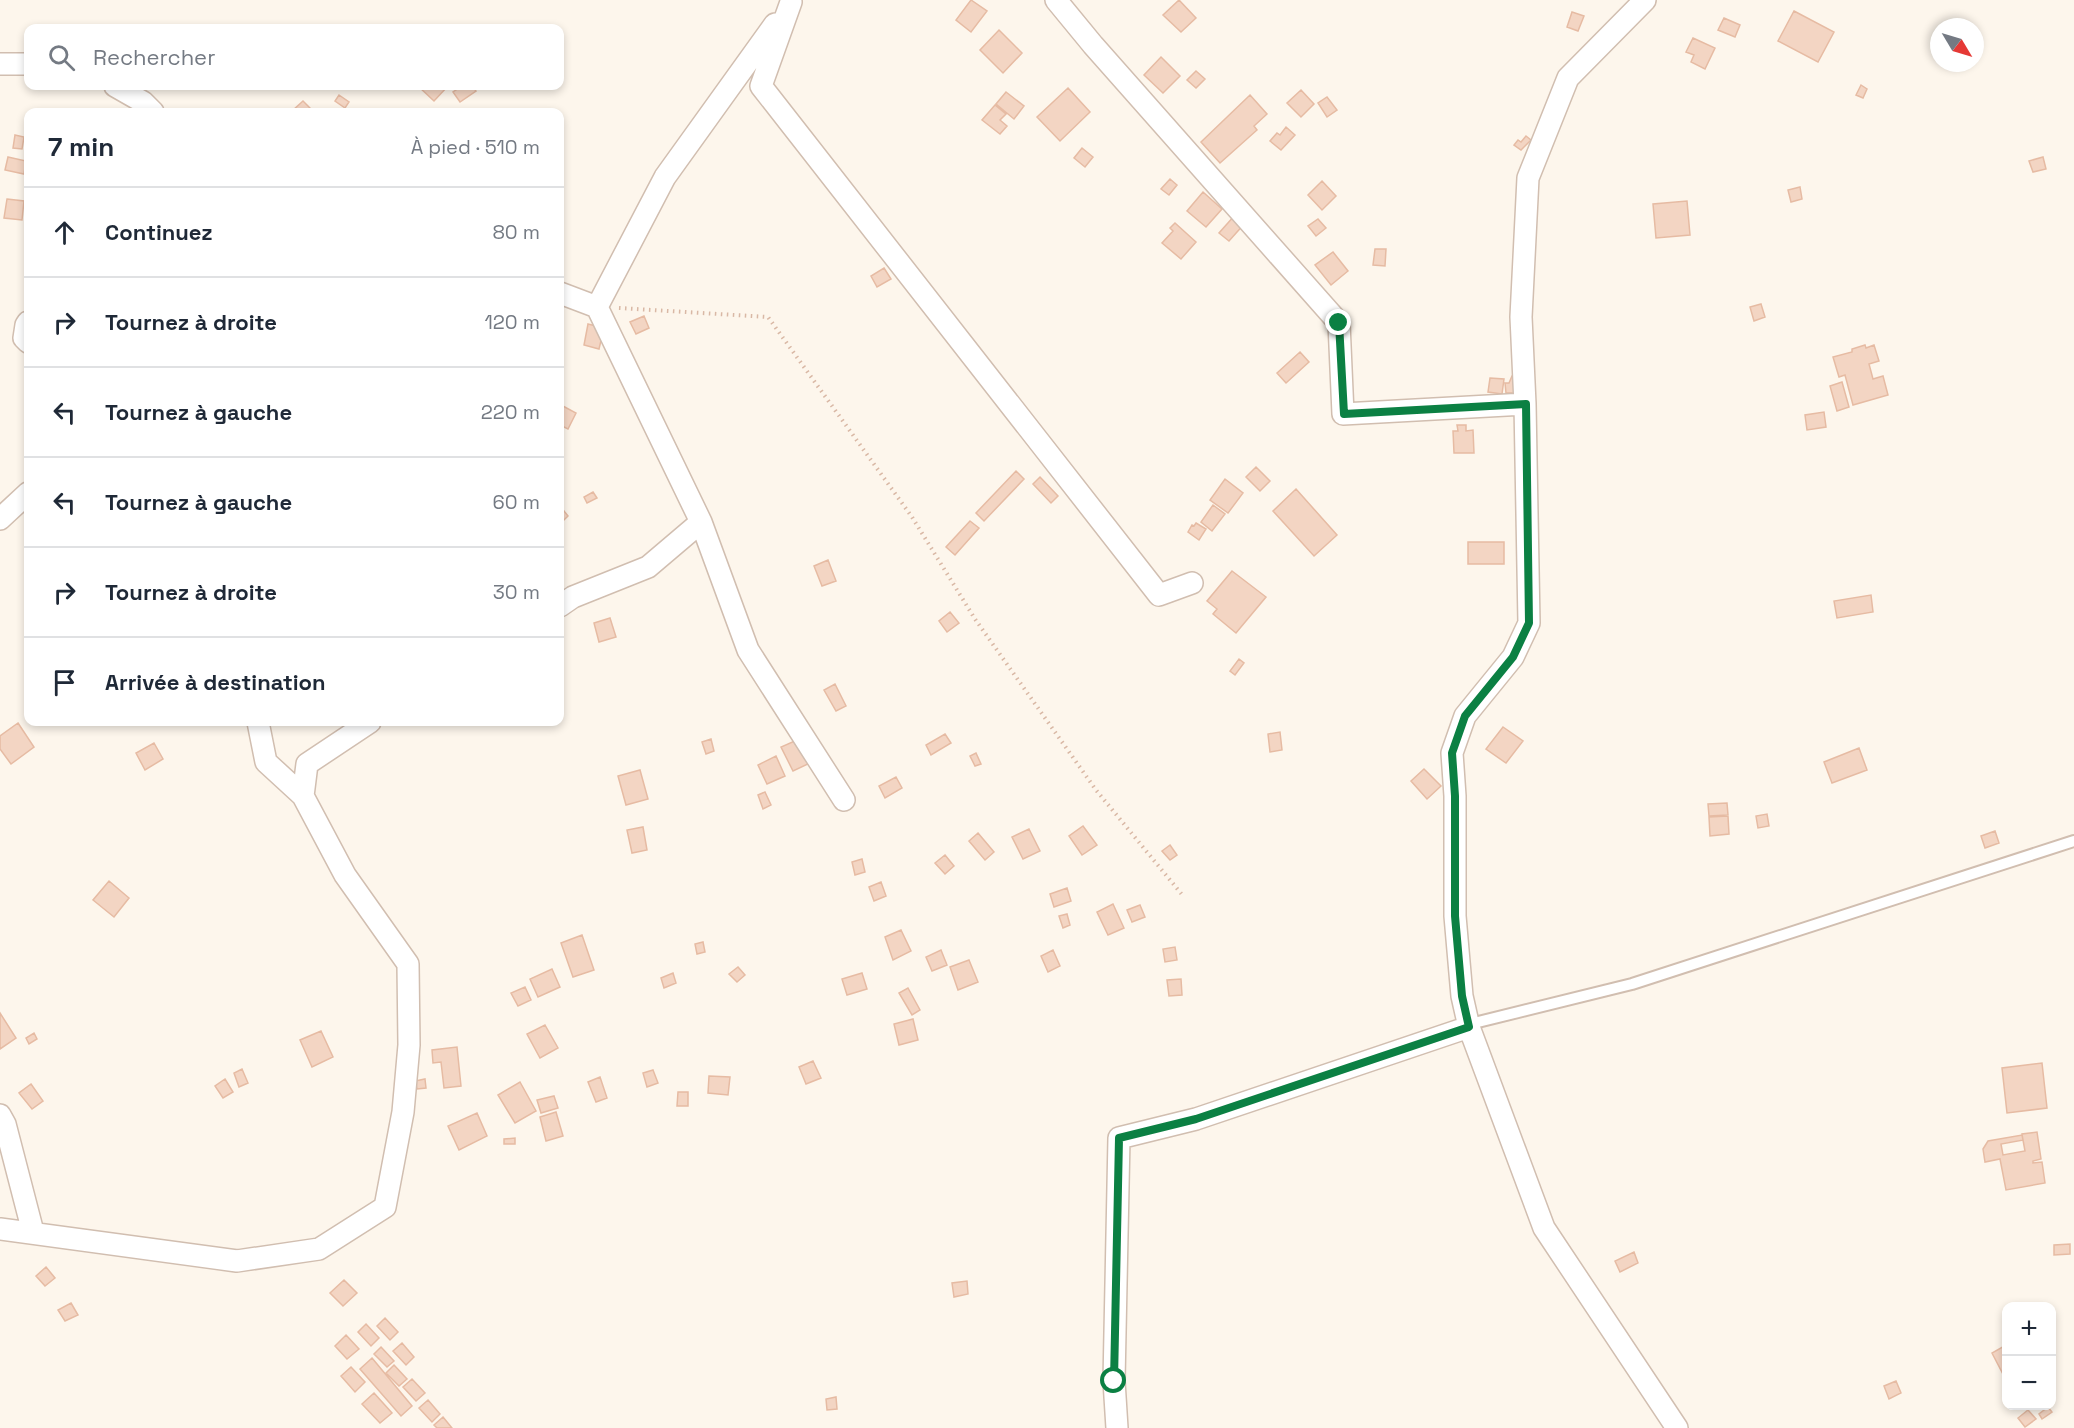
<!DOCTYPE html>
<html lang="fr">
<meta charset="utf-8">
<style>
:root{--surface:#fff;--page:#f6f6f7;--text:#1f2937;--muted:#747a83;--line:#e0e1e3}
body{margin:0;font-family:"Space Grotesk",sans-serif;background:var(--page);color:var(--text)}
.controls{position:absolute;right:18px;bottom:18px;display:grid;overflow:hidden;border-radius:12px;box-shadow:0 3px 9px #0003}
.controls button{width:54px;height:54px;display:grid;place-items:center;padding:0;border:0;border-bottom:2px solid var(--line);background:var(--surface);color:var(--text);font:30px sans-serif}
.compass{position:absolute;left:1930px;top:18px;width:54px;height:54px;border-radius:50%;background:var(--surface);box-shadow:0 3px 9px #0003;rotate:128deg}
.stop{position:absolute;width:18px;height:18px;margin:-14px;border:4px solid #0b8043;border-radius:50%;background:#fff}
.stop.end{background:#0b8043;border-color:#fff;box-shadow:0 2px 6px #0008}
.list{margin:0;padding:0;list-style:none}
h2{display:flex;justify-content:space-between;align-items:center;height:78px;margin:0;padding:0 24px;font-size:26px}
h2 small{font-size:20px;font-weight:400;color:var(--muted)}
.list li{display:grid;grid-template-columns:39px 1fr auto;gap:18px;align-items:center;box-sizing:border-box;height:90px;padding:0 24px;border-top:2px solid var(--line)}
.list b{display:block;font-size:22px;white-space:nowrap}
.list em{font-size:20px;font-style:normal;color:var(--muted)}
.icon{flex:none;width:33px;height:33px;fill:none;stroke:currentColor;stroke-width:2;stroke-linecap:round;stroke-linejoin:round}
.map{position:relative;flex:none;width:2074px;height:1428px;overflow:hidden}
.search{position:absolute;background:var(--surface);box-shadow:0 3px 9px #0003;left:24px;top:24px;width:540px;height:66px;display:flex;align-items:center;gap:15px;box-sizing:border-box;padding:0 21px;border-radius:12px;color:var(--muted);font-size:22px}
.panel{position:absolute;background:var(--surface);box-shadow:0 3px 9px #0003;left:24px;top:108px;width:540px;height:618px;border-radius:12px}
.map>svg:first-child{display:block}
</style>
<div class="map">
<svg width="2074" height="1428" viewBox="0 0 2074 1428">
<rect width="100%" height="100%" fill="#fdf6ec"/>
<!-- building -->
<path fill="#f3d5c3" stroke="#e6bba3" stroke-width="1.5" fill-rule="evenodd" d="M971,0L987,11L971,32L956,20Z
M1179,0L1196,18L1181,32L1163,15Z
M1794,11L1834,32L1818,62L1778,41Z
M1572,12L1584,16L1578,31L1567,27Z
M1724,18L1740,25L1735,37L1718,30Z
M999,30L1022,53L1003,73L980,50Z
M1693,38L1715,48L1705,69L1691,62L1694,55L1686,52Z
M1161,57L1180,76L1163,93L1144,75Z
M1196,71L1205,79L1196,88L1187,80Z
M1861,85L1867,89L1863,98L1856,95Z
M418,86H448L434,101Z
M462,86H472L476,91L460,102L453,92Z
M1068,88L1090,112L1060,141L1037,117Z
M1301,90L1314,104L1301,117L1287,103Z
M1006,92L1024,106L1014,119L996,104Z
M339,95L349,102L345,108L335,101Z
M1250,95L1267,114L1254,126L1257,130L1220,163L1201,142Z
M1327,97L1337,110L1327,117L1318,103Z
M303,101L313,111L291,112Z
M995,105L1006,114L1000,120L1007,126L1000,134L982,120Z
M1286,127L1295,135L1281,150L1270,141L1277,133L1280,135Z
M15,135L24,137L22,149L13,148Z
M1526,136L1531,140L1521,150L1514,145L1518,140L1521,142Z
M1082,148L1093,157L1085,167L1074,158Z
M8,157L26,161L24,174L5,170Z
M2043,157L2046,169L2033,172L2029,161Z
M1170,179L1177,185L1169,195L1161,189Z
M1322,181L1336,196L1322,210L1308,195Z
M1800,187L1802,199L1791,202L1788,190Z
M1203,192L1222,209L1206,227L1187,211Z
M7,199L24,201L22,220L4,218Z
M1687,201L1690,235L1656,238L1653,204Z
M1235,215L1245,223L1229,241L1219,233Z
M1318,219L1326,228L1316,236L1308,226Z
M1175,223L1196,242L1181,259L1162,243L1173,231L1170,228Z
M1375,249H1386L1385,266L1373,265Z
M1333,252L1348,271L1331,285L1315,265Z
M884,268L891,279L877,287L871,276Z
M1761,304L1765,317L1754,321L1750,307Z
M644,316L649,328L636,334L630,322Z
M588,324L604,328L599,349L584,345Z
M1865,345L1866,348L1874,345L1879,361L1869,364L1873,379L1883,376L1888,395L1853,405L1845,375L1839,377L1833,357L1852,352V349Z
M1300,352L1309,362L1286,383L1277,373Z
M1512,376H1517V393H1506L1505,383H1509Z
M1490,378L1504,379L1502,394L1488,392Z
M1842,382L1849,407L1837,411L1830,386Z
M561,405L576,413L568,429L560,425Z
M1824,412L1826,427L1807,430L1805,415Z
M1457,425H1466V431L1473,430L1474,453H1454L1453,431H1458Z
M1256,467L1270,481L1260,491L1246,477Z
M1016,471L1024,479L984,521L976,513Z
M1040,477L1058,496L1051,503L1033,484Z
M1225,479L1243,493L1228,513L1210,500Z
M1296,489L1337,535L1314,556L1273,511Z
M593,492L597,498L587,503L584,497Z
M1213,505L1225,514L1212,531L1201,522Z
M560,506L568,516L560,524Z
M970,521L979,528L955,555L946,547Z
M1196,523L1206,529L1199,540L1188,532L1192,525L1194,526Z
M1468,542H1504V564H1468Z
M828,560L836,581L822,586L814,566Z
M1232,571L1266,597L1236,633L1213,614L1217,609L1207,601Z
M1871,595L1873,612L1837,618L1834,601Z
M950,612L959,623L947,632L939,621Z
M610,618L616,637L599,642L594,623Z
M1239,659L1244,663L1235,675L1230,671Z
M835,684L846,706L836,711L824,690Z
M18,723L34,747L11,764L0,749V736Z
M1503,727L1523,741L1506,763L1486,749Z
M1280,732L1282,750L1270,752L1268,734Z
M945,734L951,743L931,755L926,745Z
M711,739L714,751L706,754L702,742Z
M797,740L808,764L793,771L781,747Z
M154,743L163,759L145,770L136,753Z
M1859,748L1867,770L1832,783L1824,762Z
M976,753L981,764L975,766L970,756Z
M776,756L785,776L767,784L758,765Z
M1424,769L1441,786L1427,799L1411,781Z
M640,770L648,799L626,805L618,776Z
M896,777L902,788L885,798L879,786Z
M765,792L771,805L763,809L758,795Z
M1727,803L1728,815L1709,816L1708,804Z
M1767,814L1769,826L1758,828L1756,816Z
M1728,816L1729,834L1710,836L1709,817Z
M1083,826L1097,845L1082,855L1069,836Z
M643,827L647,850L632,853L627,830Z
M1029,829L1040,851L1023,859L1012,837Z
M1995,831L1999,843L1985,848L1981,836Z
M978,833L994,852L985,860L969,841Z
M1170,845L1177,855L1170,860L1162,851Z
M945,855L954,866L945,874L935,863Z
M862,859L865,872L855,875L852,862Z
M109,881L129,898L114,917L93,900Z
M881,882L886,896L874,901L869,887Z
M1067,888L1071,901L1054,907L1050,894Z
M1113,904L1124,928L1108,935L1097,912Z
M1140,905L1145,917L1132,922L1127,910Z
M1067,914L1070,925L1063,928L1059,916Z
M901,930L911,951L893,960L885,937Z
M582,935L594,970L573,977L561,943Z
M703,942L705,952L697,954L695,944Z
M1175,947L1177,960L1165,962L1163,949Z
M941,950L947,965L932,971L926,957Z
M1053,950L1060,966L1048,972L1041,956Z
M969,960L978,982L958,990L950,967Z
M738,967L745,975L737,982L729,974Z
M552,969L560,987L538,997L530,979Z
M673,973L676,983L664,988L661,978Z
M862,973L867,989L847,995L842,979Z
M1181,979L1182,995L1169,996L1167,980Z
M525,987L531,1000L518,1006L511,993Z
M908,988L920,1010L912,1015L899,993Z
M0,1013L16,1038L0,1049Z
M913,1019L918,1040L899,1045L894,1024Z
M545,1025L558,1048L540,1058L527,1034Z
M321,1031L333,1057L312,1067L300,1040Z
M34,1033L37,1039L29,1044L26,1038Z
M457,1047L461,1086L444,1088L441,1062L433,1063L432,1050Z
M813,1061L821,1078L806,1084L799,1067Z
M2042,1063L2047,1108L2007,1113L2002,1068Z
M242,1069L248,1083L239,1087L234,1073Z
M653,1070L658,1083L647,1087L643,1073Z
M709,1076L730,1077L728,1095L708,1093Z
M600,1077L607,1098L596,1102L588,1082Z
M225,1079L233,1092L223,1098L215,1086Z
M425,1079L426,1088L417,1089L415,1081Z
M520,1082L536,1111L515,1123L498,1095Z
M31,1084L43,1101L32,1109L19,1093Z
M678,1092H688V1106H677Z
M554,1096L558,1108L541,1113L537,1100Z
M556,1112L563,1136L546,1141L540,1117Z
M477,1113L487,1136L459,1150L448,1126Z
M2037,1132L2041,1159L2033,1161V1163L2042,1162L2045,1183L2006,1190L2000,1159L1985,1162L1983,1149L1988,1141L2022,1135L2023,1140L2022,1134ZM2023,1140L2025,1151L2003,1155L2001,1144Z
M515,1138V1144H504V1139Z
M2070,1244V1254L2054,1255V1245Z
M1634,1252L1638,1263L1620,1272L1615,1261Z
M46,1267L55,1278L45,1286L36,1276Z
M344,1280L357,1293L343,1306L330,1293Z
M967,1281L968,1294L954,1297L952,1283Z
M71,1303L78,1315L65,1321L58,1310Z
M385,1318L398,1332L390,1340L377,1326Z
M366,1324L379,1338L371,1346L358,1332Z
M346,1335L359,1349L347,1359L335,1346Z
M402,1343L414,1357L406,1365L393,1351Z
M2006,1345V1380L1992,1353Z
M381,1347L394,1361L387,1367L374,1354Z
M372,1358L412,1406L401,1416L360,1369Z
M394,1365L407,1379L399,1386L386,1373Z
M351,1367L365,1382L355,1392L341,1376Z
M412,1379L425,1393L416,1401L403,1387Z
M1896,1381L1901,1393L1889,1399L1884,1386Z
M374,1393L392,1413L380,1423L362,1404Z
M836,1397L837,1409L827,1410L826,1399Z
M428,1400L440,1414L432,1422L419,1408Z
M2048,1407L2052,1412L2042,1419L2039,1414Z
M2028,1410L2036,1419L2025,1427L2018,1418Z
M443,1417L452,1428H437L434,1425Z"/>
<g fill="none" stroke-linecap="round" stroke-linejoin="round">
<!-- lane casing -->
<g stroke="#d1beb0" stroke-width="14">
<path id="lane" d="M1469,1027L1478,1022L1632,984L2074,841"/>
</g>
<!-- street casing -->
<g stroke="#d1beb0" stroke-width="24">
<path id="street" d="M1056,0L1093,45L1339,323L1343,414L1525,404
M791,2L761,86L1159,595L1192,583
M0,64H28
M115,86L143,102L153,112
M560,293L597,307L701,522L748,650L844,800
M597,307L665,177L775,24
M28,322L26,325L24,338L28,342
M0,519L28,493
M560,606L573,597L648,567L701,522
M258,722L266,762L303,796
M1469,1027L1544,1228L1677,1428
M0,1115L5,1124L33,1232
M0,1229L237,1261L319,1249L385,1207L403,1112L409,1045L408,964L345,875L303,796L307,764L370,722
M1117,1428L1114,1381L1119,1138L1196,1119L1469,1027L1462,996L1455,916V796L1452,753L1465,716L1513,657L1529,623L1525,404L1521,317L1528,178L1568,78L1645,0"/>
</g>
<!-- path -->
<path stroke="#d9b8a5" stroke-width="4" stroke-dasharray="1.5 4.5" stroke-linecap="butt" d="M619,308L768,317L912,517L975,619L1096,790L1184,897"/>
<!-- lane -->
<use href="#lane" stroke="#fff" stroke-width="10"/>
<!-- street -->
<use href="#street" stroke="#fff" stroke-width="21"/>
</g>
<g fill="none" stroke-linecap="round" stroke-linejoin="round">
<!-- route -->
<path stroke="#0b8043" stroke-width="8" d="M1114,1381L1119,1138L1196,1119L1469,1027L1462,996L1455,916V796L1452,753L1465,716L1513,657L1529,623L1526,404L1344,414L1339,323"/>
</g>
</svg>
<div class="controls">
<button>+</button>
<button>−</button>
</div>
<svg class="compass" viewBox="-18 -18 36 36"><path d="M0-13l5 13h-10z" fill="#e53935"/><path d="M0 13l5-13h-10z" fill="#747a83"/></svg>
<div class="stop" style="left:1114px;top:1381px"></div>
<div class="stop end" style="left:1339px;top:323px"></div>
<div class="search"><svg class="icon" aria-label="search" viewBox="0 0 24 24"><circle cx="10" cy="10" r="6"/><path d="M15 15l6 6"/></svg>Rechercher</div>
<section class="panel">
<h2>7 min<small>À pied · 510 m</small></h2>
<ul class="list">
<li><svg class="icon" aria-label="ahead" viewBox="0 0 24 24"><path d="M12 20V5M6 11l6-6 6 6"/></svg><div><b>Continuez</b></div><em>80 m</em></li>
<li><svg class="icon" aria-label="right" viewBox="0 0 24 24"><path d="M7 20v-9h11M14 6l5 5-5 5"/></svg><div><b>Tournez à droite</b></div><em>120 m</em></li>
<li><svg class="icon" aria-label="left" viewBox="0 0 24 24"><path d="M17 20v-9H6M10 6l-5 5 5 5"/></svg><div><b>Tournez à gauche</b></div><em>220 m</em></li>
<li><svg class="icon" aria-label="left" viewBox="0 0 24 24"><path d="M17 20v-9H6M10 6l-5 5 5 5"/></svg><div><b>Tournez à gauche</b></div><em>60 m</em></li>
<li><svg class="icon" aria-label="right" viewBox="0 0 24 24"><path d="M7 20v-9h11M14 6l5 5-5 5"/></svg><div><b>Tournez à droite</b></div><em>30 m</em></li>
<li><svg class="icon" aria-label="arrive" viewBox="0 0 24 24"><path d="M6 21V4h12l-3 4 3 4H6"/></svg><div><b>Arrivée à destination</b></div></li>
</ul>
</section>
</div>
